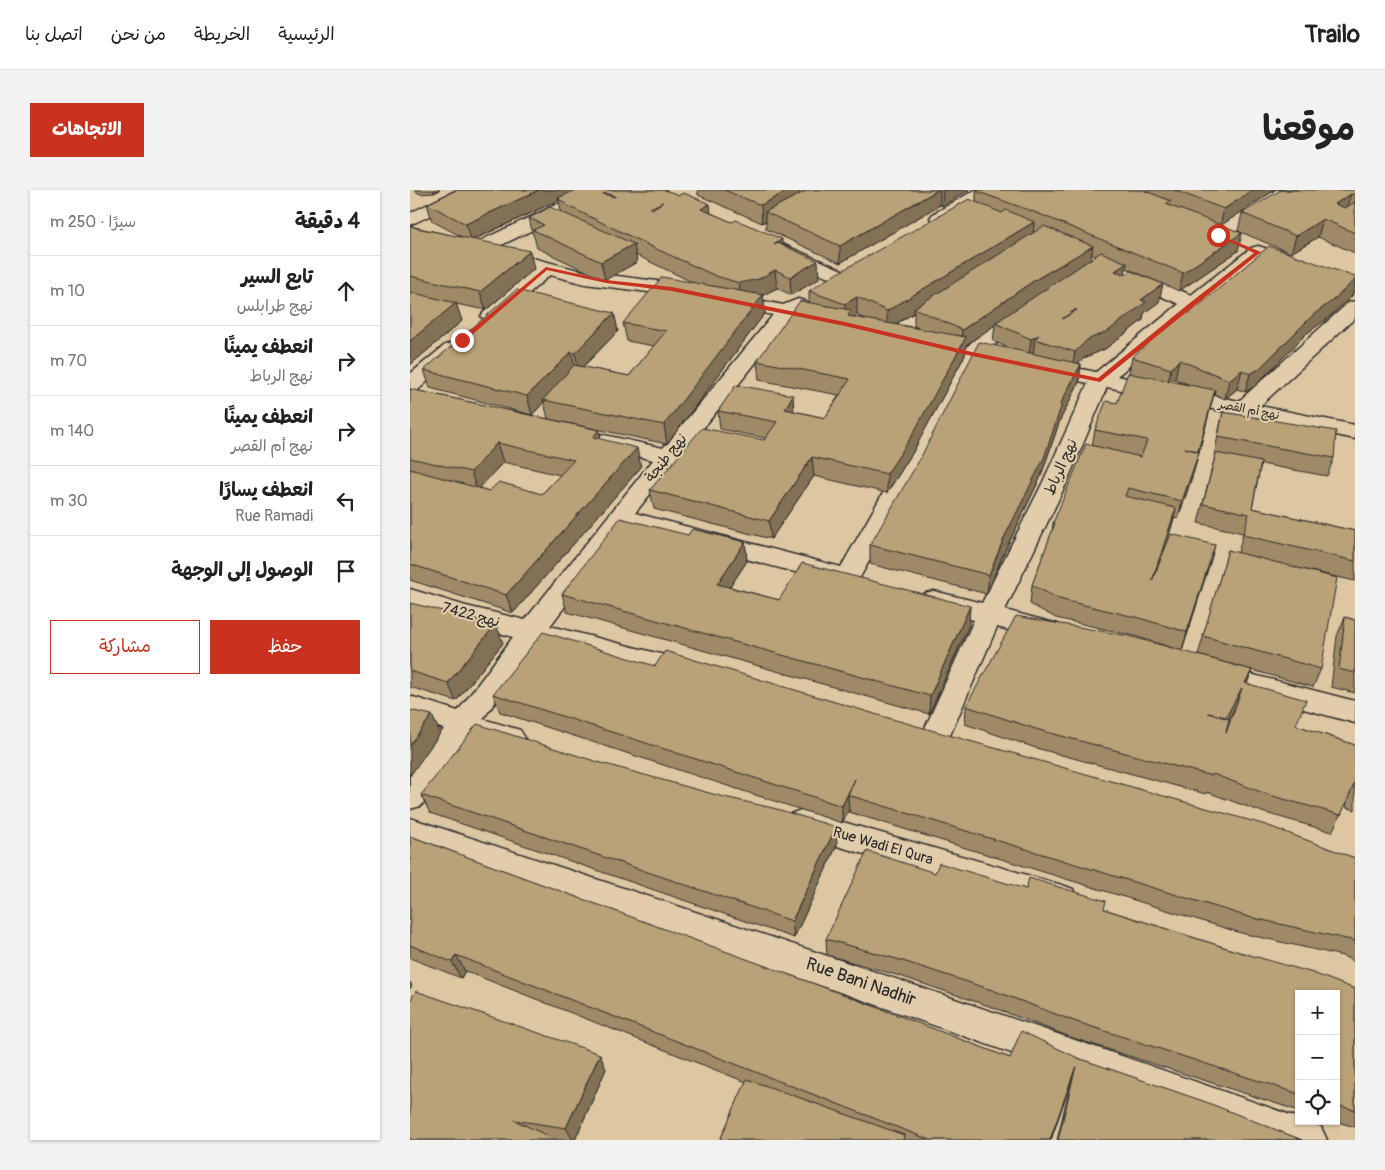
<!DOCTYPE html>
<html lang="ar">
<meta charset="utf-8">
<style>
:root{--surface:#fff;--page:#f2f2f2;--text:#222;--muted:#767676;--line:#e0e0e0;--accent:#c8321e}
body{margin:0;font-family:Pangolin,"Playpen Sans Arabic",sans-serif;background:var(--page);color:var(--text);direction:rtl}
.controls{position:absolute;right:15px;bottom:15px;display:grid;overflow:hidden;border-radius:0px;box-shadow:0 1px 4px #0004}
.controls button{width:45px;height:45px;display:grid;place-items:center;padding:0;border:0;border-bottom:1px solid var(--line);background:var(--surface);color:var(--text);font:25px sans-serif}
.stop{position:absolute;width:15px;height:15px;margin:-11px;border:4px solid #c8321e;border-radius:50%;background:#fff}
.stop.end{background:#c8321e;border-color:#fff;box-shadow:0 1px 5px #0008}
.list{margin:0;padding:0;list-style:none}
h2{display:flex;justify-content:space-between;align-items:center;height:65px;margin:0;padding:0 20px;font-size:21px}
h2 small{font-size:16px;font-weight:400;color:var(--muted)}
.list li{display:grid;grid-template-columns:32px 1fr auto;gap:15px;align-items:center;box-sizing:border-box;height:70px;padding:0 20px;border-top:1px solid var(--line)}
.list b{display:block;font-size:19px;white-space:nowrap}
.list p{margin:0;font-size:16px;white-space:nowrap;color:var(--muted)}
.list em{font-size:16px;font-style:normal;color:var(--muted)}
.actions{display:flex;gap:10px;padding:15px 20px}
.actions a{flex:1;padding:11px 0;border:1px solid var(--accent);border-radius:0px;text-align:center;font-size:18px;color:var(--accent)}
.actions .main{background:var(--accent);color:#fff}
.icon{flex:none;width:28px;height:28px;fill:none;stroke:currentColor;stroke-width:2;stroke-linecap:round;stroke-linejoin:round}
.map{position:relative;flex:none;width:945px;height:950px;overflow:hidden;direction:ltr;border-radius:0px}
header{display:flex;align-items:center;gap:30px;box-sizing:border-box;height:70px;padding:0 25px;background:var(--surface);border-bottom:1px solid var(--line)}
header strong{font-size:24px}
nav{display:flex;gap:28px;margin-inline-start:auto;font-size:18px}
.intro{display:flex;align-items:center;justify-content:space-between;box-sizing:border-box;height:120px;padding:0 30px}
h1{margin:0;font-size:35px}
.button{padding:12px 22px;border-radius:0px;background:var(--accent);color:#fff;font-size:18px;font-weight:700}
main{display:flex;gap:30px;padding:0 30px}
aside{flex:1;background:var(--surface);border-radius:0px;box-shadow:0 1px 4px #0004}
.map>svg:first-child{display:block}
</style>
<header>
<strong>Trailo</strong>
<nav><a>الرئيسية</a><a>الخريطة</a><a>من نحن</a><a>اتصل بنا</a></nav>
</header>
<div class="intro"><h1>موقعنا</h1><a class="button">الاتجاهات</a></div>
<main>
<div class="map">
<svg width="945" height="950" viewBox="0 0 945 950">
<rect width="100%" height="100%" fill="#ddc7a3"/>
<filter id="ink" filterUnits="userSpaceOnUse"><feTurbulence type="fractalNoise" baseFrequency=".02" numOctaves="2"/><feDisplacementMap in="SourceGraphic" scale="10" xChannelSelector="R" yChannelSelector="G"/><feConvolveMatrix kernelMatrix="1 2 1 2 8 2 1 2 1" color-interpolation-filters="sRGB"/></filter>
<g filter="url(#ink)">
<g fill="none" stroke-linecap="round" stroke-linejoin="round">
<!-- minor casing -->
<g stroke="#2b2b2b" stroke-width="3">
<path id="minor" d="M47,0H70L67,4L0,35V23Z
M177,0H200L197,4L73,64L66,66L59,64L57,60L59,56Z
M565,0H587L584,4L535,32L529,33L523,32L520,28L523,24Z
M865,0H886L883,4L816,49L809,51L802,49L800,45L802,41Z
M374,55L439,83L442,87L439,91L432,93L425,91L367,65L365,61L367,57Z
M848,56L855,58L857,62L855,66L707,186L829,211L938,113L945,111V128L850,216L945,235V249L697,197L656,294L595,420L648,434L652,441L648,448L639,451L587,437L535,557L525,560L515,557L510,549L564,430L515,417L511,410L515,403L524,401L572,413L632,294L678,193L569,171L447,393L438,396L215,337L140,436L294,475L298,482L294,489L284,492L128,453L73,529L110,540L115,548L110,556L100,559L60,547L11,616L0,619V584L34,539L0,528V506L48,521L103,447L0,417V399L56,416L115,430L243,270L182,256L179,251L182,246L190,244L253,258L363,125L262,105L175,94L140,85L88,130L81,132L74,130L71,126L74,122L122,80L81,69L79,65L81,61L88,59L176,82L262,93L373,115L388,109L395,111L398,115L395,119L425,126L428,130L425,134L418,136L381,129L225,323L431,377L550,167L511,158L508,154L511,150L518,148L558,156C572,143 602,113 621,118L624,122L621,126L578,160L686,182L769,114L674,73L672,69L674,65L681,63L688,65L781,105L841,58Z
M535,102L542,104L545,108L542,112L485,148L478,150L471,148L468,144L471,140L528,104Z
M42,153L49,155L52,159L49,163L8,200L0,201V184L35,155Z
M801,474L945,511V533L791,491L787,484L791,477Z
M391,620L652,695L663,699L668,709L663,719L652,723L380,642L376,633L380,624Z
M0,628C297,725 594,824 889,928V931H898L911,937L917,950H846L450,809L0,654Z"/>
</g>
<!-- minor -->
<use href="#minor" fill="#e1cdab" fill-rule="evenodd"/>
</g>
<!-- wall -->
<path fill="#9f8a67" stroke="#2b2b2b" fill-rule="evenodd" d="M4,0H30L24,3L10,4Z
M46,0H255L301,23L372,55L409,89L381,105L367,98L353,105L355,123L257,254L138,229L134,212L122,225L20,198L14,180L204,123L208,141L173,177L219,186L244,156L217,151L213,133L282,92L226,65L227,72L195,90L127,58L124,46L123,45L119,28L151,22L149,10L63,50L124,79L76,120L46,114L52,131L0,175V36L54,48L22,31L17,14Z
M288,0H559L532,16L530,15L430,73L356,39V31L352,33L288,5Z
M567,0H865L811,35L828,61L769,101L716,78L715,85L749,112L734,123L733,130L695,159L674,168L669,173L671,174L669,192L650,230L631,286L592,367L577,404L460,374V355L601,159L583,151L585,135L556,155L555,165L503,262L477,303L404,286L361,349L244,319L240,300L354,250L355,248L310,239L308,221H384L415,228L429,205L349,190L347,171L399,113V101L566,12V1ZM682,64L686,66L681,69ZM504,123V136L508,138L486,134ZM447,125L456,129L444,127Z
M945,0V63L908,47L881,63L828,41L832,23Z
M945,87V96L942,106L917,129L897,143L844,197L835,202L827,199L815,209L804,204L784,281L768,329L764,328L751,370L805,355L772,461L725,446L646,428L620,414L622,395L642,342L643,333L682,256L685,240L707,213L719,183L722,167L780,123ZM765,189L780,195L763,191Z
M0,199L189,240L191,249L231,277L103,423L0,390ZM93,272L150,285L132,304L79,301L69,298Z
M813,222L924,268L917,286L851,274L842,318L945,341V391L874,375L911,479L903,497L788,465L818,360L828,363L833,343L788,333L805,266H804L809,240Z
M278,345L335,352L337,371L320,397L369,410L559,435L519,524L157,422L152,404Z
M0,413L93,453L46,511L0,497Z
M935,427L945,430V503L921,497L927,446Z
M245,476L945,668V772L933,766L831,743L439,622V620L432,633L90,522L83,504Z
M842,480L837,494L886,535L945,555V620L936,617L938,608L922,642L852,622L797,602L796,604L626,558L555,534L556,516ZM825,518L816,543L819,529Z
M11,605L427,655L384,748L20,623Z
M0,646L600,868H668L892,950H647L661,891L641,950H310L336,892L55,781L51,788L0,768Z
M525,683L616,699L694,719L945,799V937L924,931H926V804H889V921L660,847L579,816L490,786L417,765L416,749Z
M196,879L165,950H0Z"/>
<!-- shaded-wall -->
<path fill="#827154" stroke="#2b2b2b" d="M23,0H30L24,3Z
M129,0H169L148,8L149,10L60,51L56,34Z
M379,0H389V12L355,22L356,31L352,33L351,15Z
M528,0H530V15L430,73V56Z
M533,0H559L532,16Z
M843,0H865L810,36L814,19Z
M941,4L935,21L925,14Z
M300,14L302,32L291,19Z
M913,29L908,47L881,63L886,46Z
M624,32L623,49L504,118V123L477,139V121Z
M832,43L828,61L769,101L773,83Z
M372,49L373,67L364,55Z
M224,54L227,72L195,90L191,72Z
M683,56L680,73L585,133V135L556,155L555,165L503,262L477,303V284L551,156L552,140L625,90Z
M120,61L124,79L76,120L70,102Z
M408,71L409,89L381,105L380,87Z
M717,73L714,90L705,81Z
M365,80L367,98L353,105L355,123L257,254L254,235L331,111L329,93Z
M945,90V96L942,106L917,129L897,143L844,197L835,202L840,184L903,125Z
M753,94L749,112L734,123L733,130L695,159L674,168L662,180L665,162L677,150Z
M447,107V125L436,132L435,114Z
M46,113L52,131L0,175V151Z
M204,123L208,141L169,181L165,163Z
M629,145L625,149L623,165L619,167L621,149Z
M161,162L166,180L133,210L134,212L122,225L117,206Z
M769,170L765,189L757,197L761,179Z
M671,174L669,192L650,230L631,286L592,367L577,404L579,385L594,348L650,215Z
M832,180L827,199L815,209L819,190Z
M805,200L784,281L768,329L772,311L785,271Z
M383,205L384,224L375,219Z
M189,240L193,258L183,247Z
M87,253L93,272L67,301L61,282Z
M227,258L231,277L103,423L96,405Z
M402,267L404,286L361,349L359,331Z
M766,318L762,336L738,410L742,391Z
M335,352L337,371L310,412L307,394Z
M805,355L800,373L772,461L777,442Z
M560,416L559,435L519,524L520,506Z
M86,434L93,453L46,511L38,493Z
M842,480L835,499V493Z
M832,498L826,516L810,545L816,527Z
M22,525L30,543L0,586V555Z
M445,589L438,605L439,620L432,633V616Z
M426,637L427,655L384,748L382,731Z
M46,765L55,781L51,788L42,772Z
M0,792L2,796L0,799Z
M190,864L196,879L165,950H163L156,938Z
M666,876L641,950H640Z"/>
<!-- building -->
<path fill="#b9a178" stroke="#2b2b2b" fill-rule="evenodd" d="M46,0H129L56,34L17,14Z
M166,0H255L269,5L274,3L300,14L291,19L322,32L326,30L372,49L364,55L368,53L408,71L380,87L365,80L349,89L329,93L306,86L242,57L158,16L148,8ZM196,3L205,6V7L193,4ZM253,12L242,19L240,18Z
M314,0H379L351,15Z
M398,0H528L430,56L355,22Z
M567,0H733L761,11L756,14L832,43L773,83L627,23L566,1Z
M764,0H843L814,19Z
M871,0H945V5L941,4L925,14L935,18L945,12V43L913,29L886,46L832,23Z
M559,9L592,23L596,20L624,32L477,121L447,107L435,114L399,101L417,89Z
M140,17L224,54L191,72L123,40L134,35L119,28Z
M0,36L7,38L120,61L70,102L0,86Z
M634,36L683,56L625,90L552,140L504,118Z
M859,56L945,87V90L922,111L903,125L849,179L840,184L832,180L819,190L769,170L761,179L722,167L774,121L780,123Z
M691,62L717,73L705,81L715,85L721,81L753,94L731,110L736,112L698,141L677,150L665,162L625,149L629,145L621,149L585,133ZM666,119L667,120L652,129Z
M252,87L353,105L254,235L133,210L164,175L219,186L256,141L213,133Z
M106,100L204,123L165,163L161,162L117,206L14,180Z
M0,102L46,113L0,151Z
M390,111L441,120L438,126L556,147L503,244L477,284L402,267L359,331L240,300L292,238L354,250L367,232L308,221L326,195L383,205L375,219L415,228L440,189L347,171Z
M569,152L671,174L650,215L652,214L634,268L594,348L579,385L460,355L511,267Z
M718,183L805,200L788,261L775,258L789,262L772,311L718,298L715,306L766,318L742,391L761,344L805,355L777,442L729,428L649,409L622,395L645,333H643L676,254L731,267L737,250L685,240L696,211L707,213Z
M0,199L189,240L183,247L227,258L96,405L0,374V279L79,301L89,292L132,304L164,270L87,253L61,282L0,268Z
M813,222L926,241L924,268L808,247Z
M806,263L851,272L842,318L945,341V371L833,345L839,324L793,314Z
M210,328L278,345L282,339L335,352L307,394L369,410L392,373L560,416L520,506L152,404Z
M818,360L927,388L911,479L793,446Z
M0,413L86,434L38,493L0,481Z
M606,426L719,446L842,480L835,493L896,510L886,535L945,555V590L943,597L931,625L859,605L803,584L802,586L629,540L556,516ZM832,498L816,543L819,529L798,523L816,527Z
M935,427L945,430V483L929,479Z
M133,442L245,476L255,461L475,527L856,635L945,668V751L839,727L438,605L445,589L432,616L83,504Z
M0,520L22,525L0,555Z
M67,534L188,572L310,606L367,619L426,637L382,731L11,605Z
M0,646L424,801L600,868L611,841L668,868L796,912L892,950H648L666,876L640,950H520L46,765L42,772L0,755Z
M457,661L525,683L529,673L616,699L619,688L696,711L694,719L826,761L903,783L945,799V920L926,915V804H889V904L664,831L582,800L490,770L416,749Z
M6,801L190,864L156,938L104,930L147,950H0V811Z
M337,889L494,945L493,950H310Z"/>
</g>
<!-- route -->
<path fill="#c8321e" d="M807,44L851,62L690,192L562,166L435,136L262,101L196,93L137,80L55,151L49,150L136,77L196,90L262,97L435,132L562,162L688,188L781,112L844,63L807,46Z"/>
<g text-anchor="middle" dominant-baseline="central" stroke-width="4" stroke-linejoin="round" paint-order="stroke">
<!-- far-street labels -->
<g font-size="12" fill="#2b2b2b" stroke="#e1cdab">
<text transform="translate(839 220) rotate(11)">نهج أم القصر</text>
</g>
<!-- street labels -->
<g font-size="15" fill="#2b2b2b" stroke="#e1cdab">
<text transform="translate(256 268) rotate(-51)">نهج طنجة</text>
<text transform="translate(651 277) rotate(-66)">نهج الرباط</text>
<text transform="translate(61 425) rotate(15)">نهج 7422</text>
<text transform="translate(473 656) rotate(16)">Rue Wadi El Qura</text>
</g>
<!-- near-street labels -->
<g font-size="18" fill="#2b2b2b" stroke="#e1cdab">
<text transform="translate(451 792) rotate(19)">Rue Bani Nadhir</text>
</g>
</g>
</svg>
<div class="controls">
<button>+</button>
<button>−</button>
<button><svg class="icon" aria-label="locate" viewBox="0 0 24 24"><circle cx="12" cy="12" r="6"/><path d="M12 2v4M12 18v4M2 12h4M18 12h4"/></svg></button>
</div>
<div class="stop" style="left:808px;top:45px"></div>
<div class="stop end" style="left:52px;top:150px"></div>
</div>
<aside>
<h2>4 دقيقة<small>سيرًا · 250 m</small></h2>
<ul class="list">
<li><svg class="icon" aria-label="ahead" viewBox="0 0 24 24"><path d="M12 20V5M6 11l6-6 6 6"/></svg><div><b>تابع السير</b><p>نهج طرابلس</p></div><em>10 m</em></li>
<li><svg class="icon" aria-label="right" viewBox="0 0 24 24"><path d="M7 20v-9h11M14 6l5 5-5 5"/></svg><div><b>انعطف يمينًا</b><p>نهج الرباط</p></div><em>70 m</em></li>
<li><svg class="icon" aria-label="right" viewBox="0 0 24 24"><path d="M7 20v-9h11M14 6l5 5-5 5"/></svg><div><b>انعطف يمينًا</b><p>نهج أم القصر</p></div><em>140 m</em></li>
<li><svg class="icon" aria-label="left" viewBox="0 0 24 24"><path d="M17 20v-9H6M10 6l-5 5 5 5"/></svg><div><b>انعطف يسارًا</b><p>Rue Ramadi</p></div><em>30 m</em></li>
<li><svg class="icon" aria-label="arrive" viewBox="0 0 24 24"><path d="M6 21V4h12l-3 4 3 4H6"/></svg><div><b>الوصول إلى الوجهة</b></div></li>
</ul>
<div class="actions"><a class="main">حفظ</a><a>مشاركة</a></div>
</aside>
</main>
